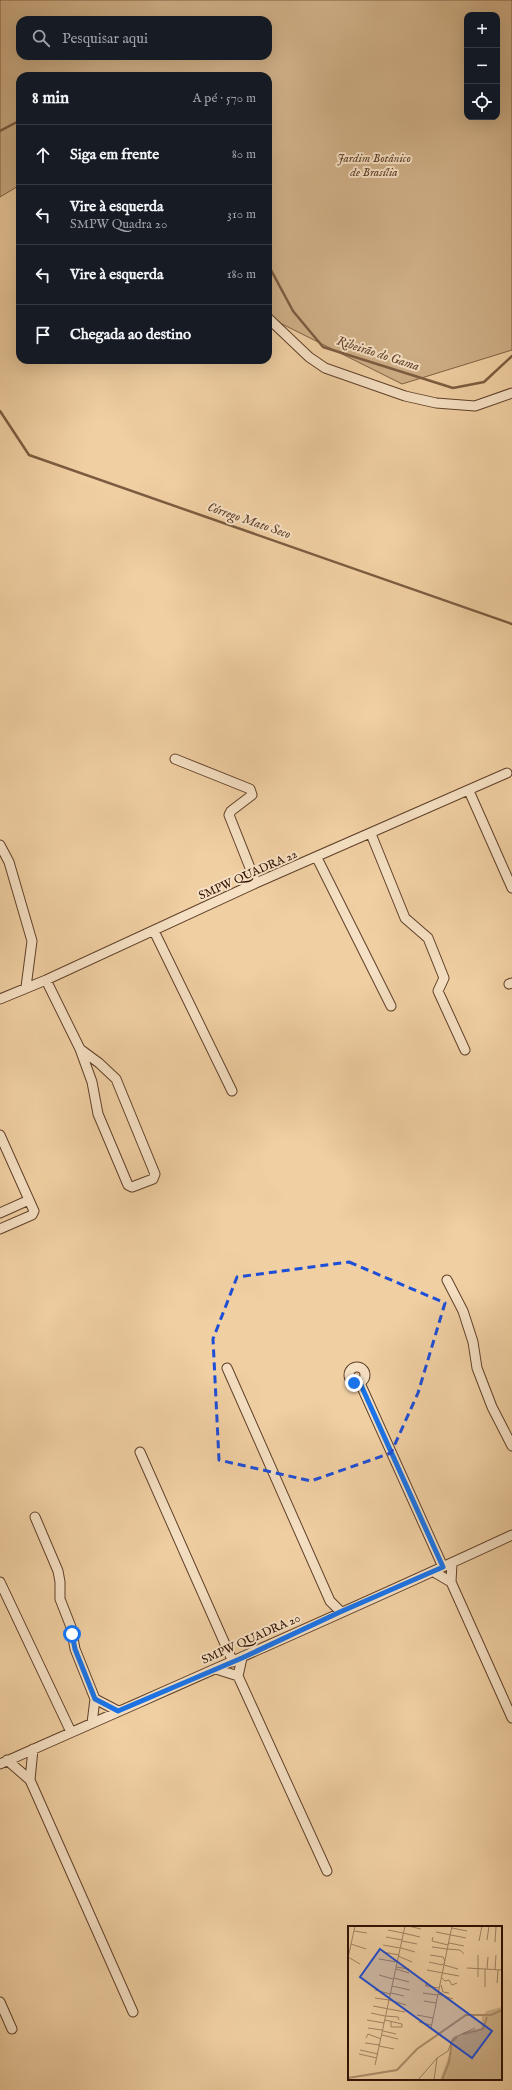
<!DOCTYPE html>
<html lang="pt">
<meta charset="utf-8">
<style>
:root{--surface:#171b24;--page:#20242c;--text:#f1f3f6;--muted:#9ea1a6;--line:#363941}
body{margin:0;font-family:"IM FELL English",serif;background:var(--page);color:var(--text)}
.controls{position:absolute;right:12px;top:12px;display:grid;overflow:hidden;border-radius:8px;box-shadow:0 4px 16px #0002}
.controls button{width:36px;height:36px;display:grid;place-items:center;padding:0;border:0;border-bottom:1px solid var(--line);background:var(--surface);color:var(--text);font:20px sans-serif}
.stop{position:absolute;width:12px;height:12px;margin:-9px;border:3px solid #1a73e8;border-radius:50%;background:#fff}
.stop.end{background:#1a73e8;border-color:#fff;box-shadow:0 1px 4px #0008}
.list{margin:0;padding:0;list-style:none}
h2{display:flex;justify-content:space-between;align-items:center;height:52px;margin:0;padding:0 16px;font-size:17px}
h2 small{font-size:13px;font-weight:400;color:var(--muted)}
.list li{display:grid;grid-template-columns:26px 1fr auto;gap:12px;align-items:center;box-sizing:border-box;height:60px;padding:0 16px;border-top:1px solid var(--line)}
.list b{display:block;font-size:15px;white-space:nowrap}
.list p{margin:0;font-size:13px;white-space:nowrap;color:var(--muted)}
.list em{font-size:13px;font-style:normal;color:var(--muted)}
.icon{flex:none;width:22px;height:22px;fill:none;stroke:currentColor;stroke-width:2;stroke-linecap:round;stroke-linejoin:round}
.map{position:relative;flex:none;width:512px;height:2090px;overflow:hidden}
.search{position:absolute;background:var(--surface);box-shadow:0 4px 16px #0002;left:16px;top:16px;width:256px;height:44px;display:flex;align-items:center;gap:10px;box-sizing:border-box;padding:0 14px;border-radius:12px;color:var(--muted);font-size:15px}
.panel{position:absolute;background:var(--surface);box-shadow:0 4px 16px #0002;left:16px;top:72px;width:256px;height:292px;border-radius:12px}
.map>svg:first-child{display:block}
</style>
<div class="map">
<svg width="512" height="2090" viewBox="0 0 512 2090">
<rect width="100%" height="100%" fill="#f0cfa2"/>
<filter id="stains"><feTurbulence type="fractalNoise" baseFrequency=".005" numOctaves="4"/><feColorMatrix values="0 0 0 0 .2 0 0 0 0 .09 0 0 0 0 .02 0 0 0 .5 -.17"/></filter>
<radialGradient id="worn" r=".72"><stop offset=".6" stop-color="#630" stop-opacity="0"/><stop offset="1" stop-color="#630" stop-opacity=".3"/></radialGradient>
<!-- green -->
<path fill="#cfaf87" stroke="#806044" fill-rule="evenodd" d="M0,0H512V350L402,384L268,317V76H20V185L0,197ZM467,15H497V117H467ZM20,20H268V56H20Z"/>
<g fill="none" stroke-linecap="round" stroke-linejoin="round">
<!-- stream -->
<path stroke="#7c5c41" stroke-width="2.5" d="M0,131L17,122L20,123
M268,268L271,270L293,311L323,347L453,388L484,382L512,356
M0,411L29,455L512,624"/>
<!-- minor casing -->
<g stroke="#604029" stroke-width="11">
<path id="minor" d="M268,318L309,357L325,368L405,396L436,403L475,406L512,393
M175,759L250,789L252,795L231,811L229,815L256,883
M469,791L512,888
M371,834L405,918L428,938L444,978L438,991L465,1050
M0,845L9,862L32,941L26,987
M317,858L391,1006
M154,931L232,1091
M46,980L80,1049L92,1082L98,1114L128,1185L132,1187L153,1179L155,1174L116,1079L99,1063L80,1049
M509,984L512,983
M0,999L46,980L256,883L507,773
M0,1135L34,1211L32,1215L0,1229
M0,1213L29,1200
M447,1280L463,1311L473,1342L477,1368L492,1407L512,1446
M349 1375a8 8 0 1 1 16 0a8 8 0 1 1-16 0Z
M227,1368L330,1601L341,1612
M360,1383L443,1567
M140,1452L233,1662
M35,1517L58,1571L60,1582V1599L71,1627L75,1649L95,1699L92,1723
M452,1563L451,1582L512,1718
M434,1572L451,1582
M0,1582L71,1732
M242,1658L238,1676L327,1871
M216,1669L238,1676
M95,1699L118,1711
M7,1760L30,1780L133,2012
M0,1764C171,1688 342,1614 512,1535
M30,1780L33,1749
M0,2002L12,2029"/>
</g>
<!-- minor -->
<use href="#minor" stroke="#f5e0c3" stroke-width="9"/>
</g>
<g fill="none" stroke-linecap="round" stroke-linejoin="round">
<!-- route -->
<path stroke="#1a73e8" stroke-width="5" d="M72,1634L75,1649L95,1699L118,1711L242,1658L340,1612L443,1567L360,1383H354"/>
</g>
<!-- marked area -->
<path fill="none" stroke="#1d4ed8" stroke-width="3" stroke-dasharray="8 5" stroke-linejoin="round" d="M349,1262L445,1303L418,1393L391,1453L311,1481L219,1460L213,1339L237,1277Z"/>
<g text-anchor="middle" dominant-baseline="central" stroke-width="4" stroke-linejoin="round" paint-order="stroke">
<!-- park labels -->
<g font-size="12" font-style="italic" fill="#604029" stroke="#f5e0c3">
<text x="374" y="158">Jardim Botânico<tspan x="374" dy="14">de Brasília</tspan></text>
</g>
<!-- street labels -->
<g font-size="12" fill="#301001" stroke="#f5e0c3">
<text transform="translate(248 875) rotate(-24)">SMPW QUADRA 22</text>
<text transform="translate(251 1639) rotate(-24)">SMPW QUADRA 20</text>
</g>
<!-- water labels -->
<g font-size="13" font-style="italic" fill="#63422b" stroke="#f5e0c3">
<text transform="translate(378 354) rotate(18)">Ribeirão do Gama</text>
<text transform="translate(249 521) rotate(19)">Córrego Mato Seco</text>
</g>
</g>
<!-- overview -->
<g transform="translate(348 1926)">
<rect width="154" height="154" fill="#f0cfa2"/>
<path d="M154,81V154H92L108,111L118,106L133,103L134,90L139,85Z" fill="#cfaf87"/>
<path fill="none" stroke="#af8e6b" stroke-width="2" d="M115,108L135,103L139,91M0,152L49,144L69,123L118,89H143L154,84M94,154L101,136L104,116L109,111"/>
<path fill="none" stroke="#a38362" stroke-width="1" d="M60,0L73,3M104,2L119,5M40,4L55,7M6,5L19,7M88,6L118,12M55,7L72,11M38,11L54,14M85,11L84,15L100,19M139,14L141,0M54,15L69,18M131,15L134,0M147,16L148,1M101,17L116,20M3,18L18,23M35,19L52,22M84,21L99,23M53,22L67,26M99,23L112,24L116,28M35,26L51,29M82,29L95,31L97,35M130,29V51M50,30L64,36M0,31L12,38M0,32L7,0M31,33L49,36M81,36L94,39L97,36M96,39L110,43M48,41L61,43M119,42L154,44M48,43L61,47M139,43L140,31M79,44L111,50M147,44L148,29M31,49L45,53M93,51L97,55L101,54L104,59L109,57M46,52L61,56M149,57L150,44M93,59L95,66L101,67M44,60L62,64M78,60V56L79,57L78,60L91,62M137,61V43M27,64L42,68M43,67L56,70M75,67L89,69M90,68L105,73M27,72L41,74M41,74L58,79M76,75L88,77M25,80L57,86M23,87L37,90M69,89L85,92M38,90L50,91L51,94M19,94L36,97M37,94L54,98V101H43V96M71,96L83,99M20,102L34,104M83,102L104,0M35,105L48,108M34,109L50,113M18,112L20,108L33,113M17,117L32,119M31,120L46,123M12,124L30,128M11,128L29,132M27,139L57,0M70,154L89,132L100,125L105,112L127,102M86,154L89,132"/>
<path fill="#1d4ed8" fill-opacity="0.15" stroke="#1d4ed8" stroke-width="2" d="M32,23L144,105L124,132L12,51Z"/>
<rect width="154" height="154" fill="none" stroke="#301001" stroke-width="2"/>
</g>
<rect width="100%" height="100%" filter="url(#stains)"/>
<rect width="100%" height="100%" fill="url(#worn)"/>
</svg>
<div class="controls">
<button>+</button>
<button>−</button>
<button><svg class="icon" aria-label="locate" viewBox="0 0 24 24"><circle cx="12" cy="12" r="6"/><path d="M12 2v4M12 18v4M2 12h4M18 12h4"/></svg></button>
</div>
<div class="stop" style="left:72px;top:1634px"></div>
<div class="stop end" style="left:354px;top:1383px"></div>
<div class="search"><svg class="icon" aria-label="search" viewBox="0 0 24 24"><circle cx="10" cy="10" r="6"/><path d="M15 15l6 6"/></svg>Pesquisar aqui</div>
<section class="panel">
<h2>8 min<small>A pé · 570 m</small></h2>
<ul class="list">
<li><svg class="icon" aria-label="ahead" viewBox="0 0 24 24"><path d="M12 20V5M6 11l6-6 6 6"/></svg><div><b>Siga em frente</b></div><em>80 m</em></li>
<li><svg class="icon" aria-label="left" viewBox="0 0 24 24"><path d="M17 20v-9H6M10 6l-5 5 5 5"/></svg><div><b>Vire à esquerda</b><p>SMPW Quadra 20</p></div><em>310 m</em></li>
<li><svg class="icon" aria-label="left" viewBox="0 0 24 24"><path d="M17 20v-9H6M10 6l-5 5 5 5"/></svg><div><b>Vire à esquerda</b></div><em>180 m</em></li>
<li><svg class="icon" aria-label="arrive" viewBox="0 0 24 24"><path d="M6 21V4h12l-3 4 3 4H6"/></svg><div><b>Chegada ao destino</b></div></li>
</ul>
</section>
</div>
